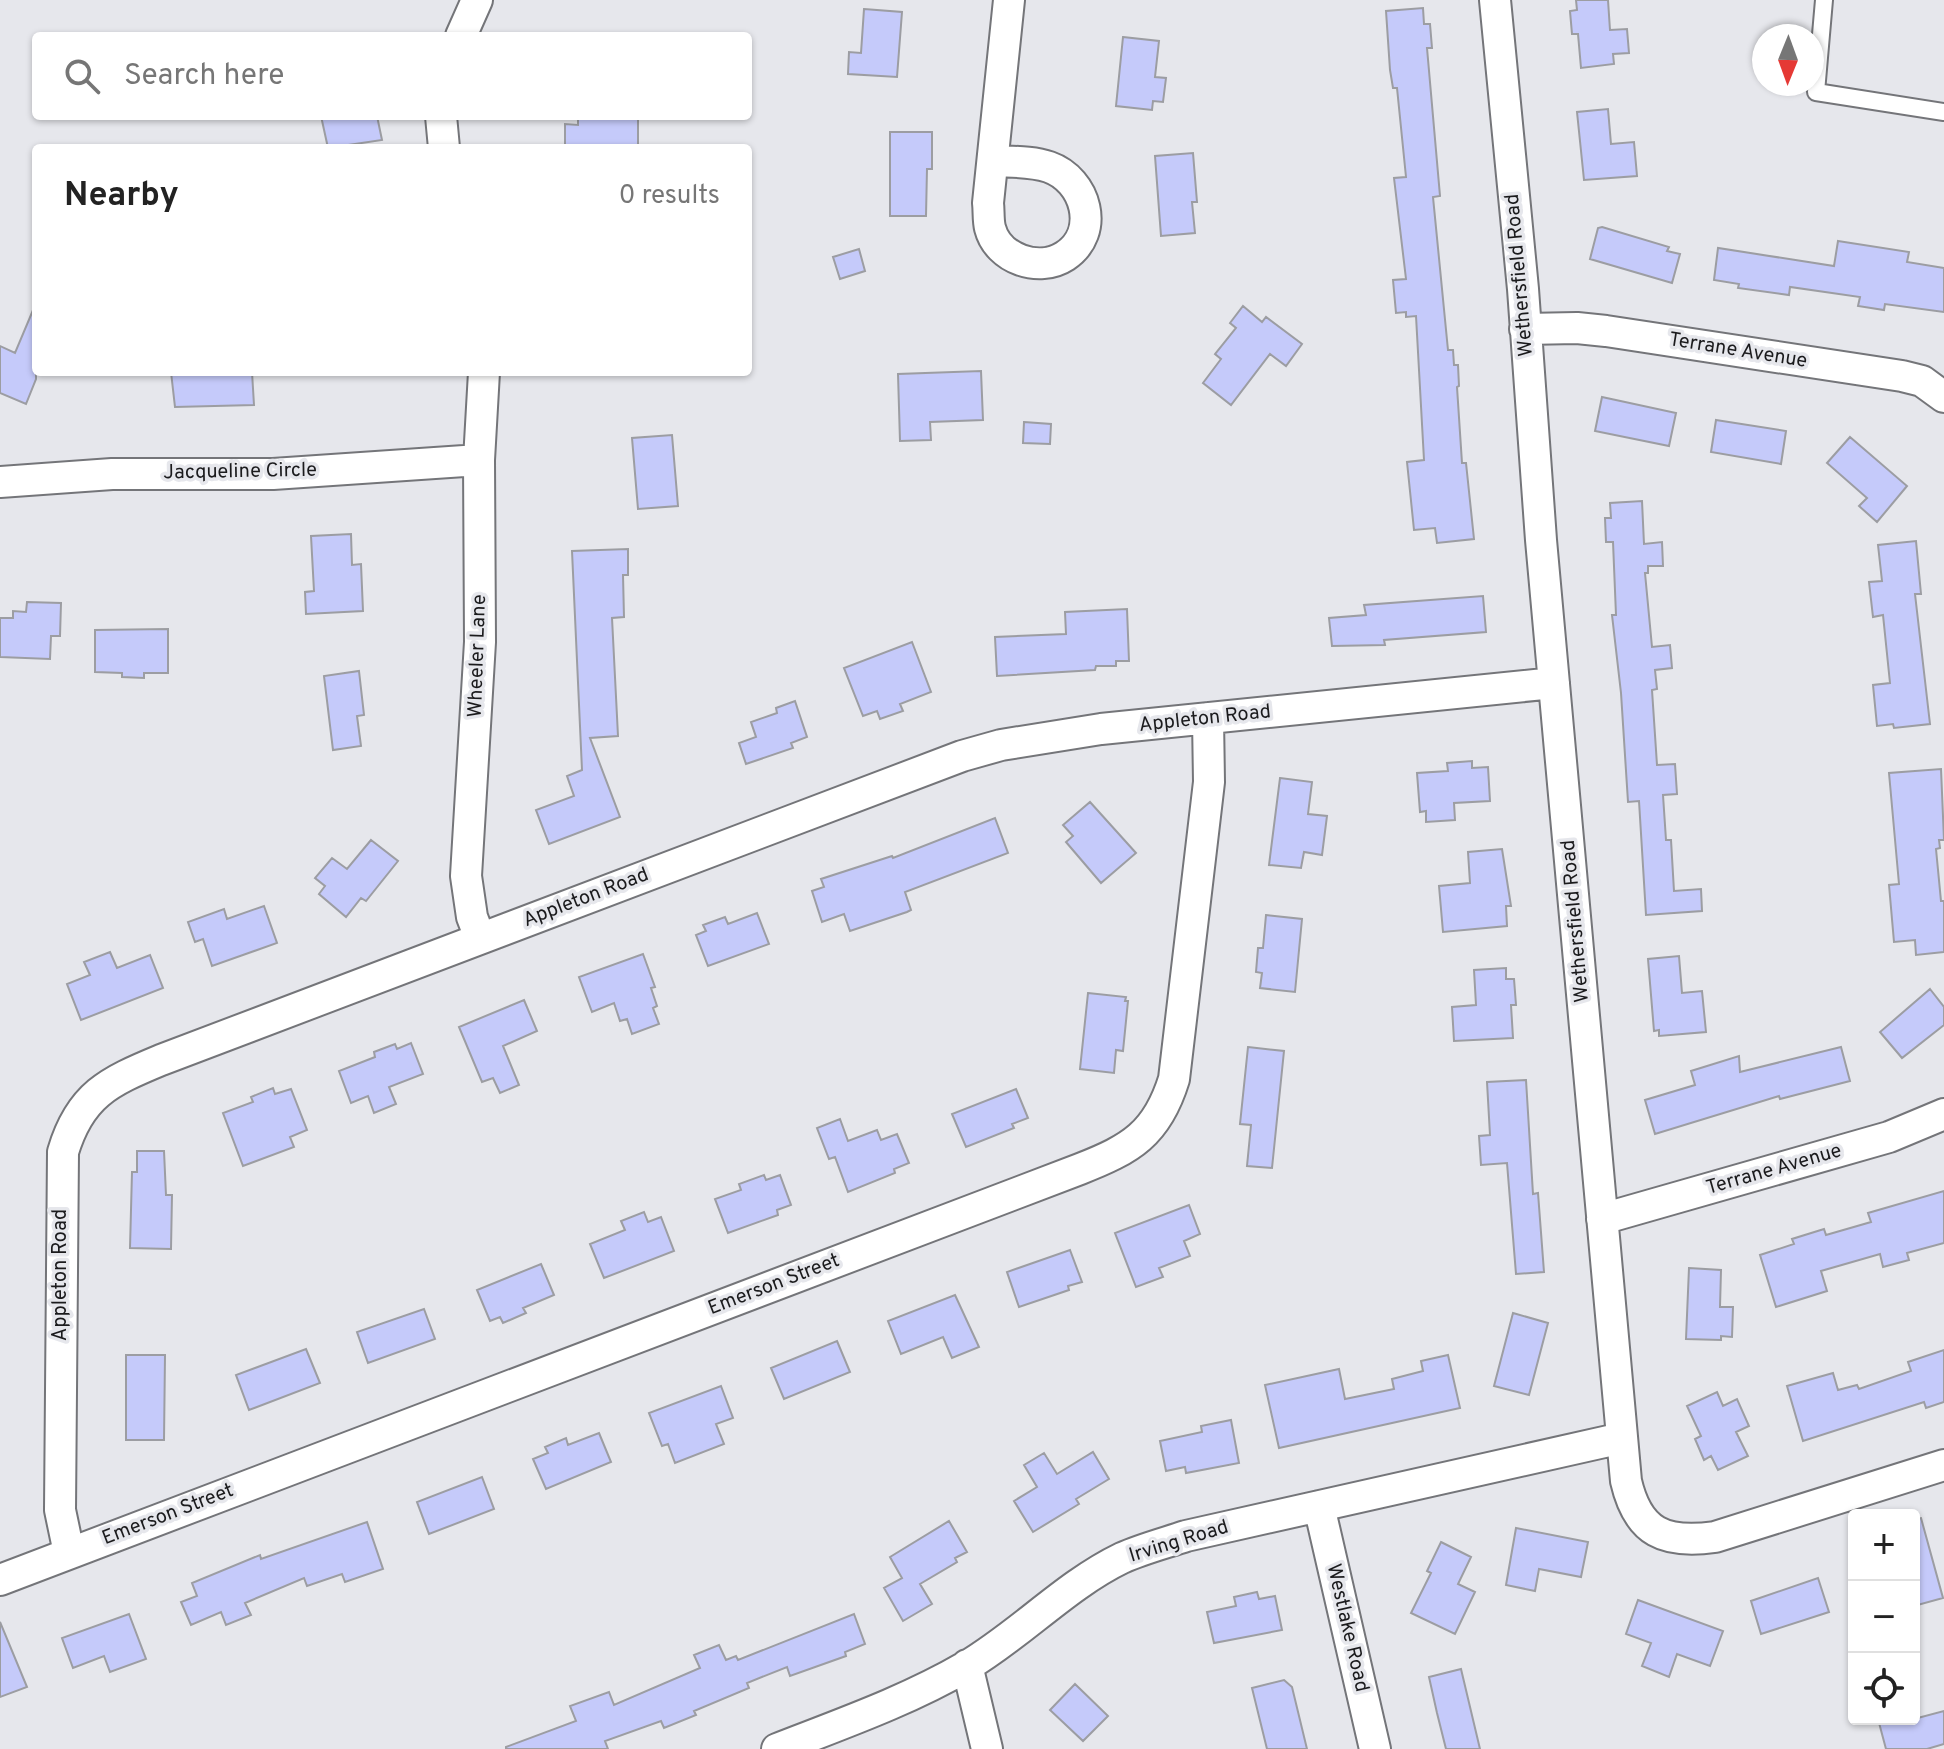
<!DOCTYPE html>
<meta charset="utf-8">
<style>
:root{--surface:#fff;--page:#f6f6f6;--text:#222;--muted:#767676;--line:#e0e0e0}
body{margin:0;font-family:Overpass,sans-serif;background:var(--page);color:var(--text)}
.controls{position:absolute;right:24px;bottom:24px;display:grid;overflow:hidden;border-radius:8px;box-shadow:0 2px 6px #0004}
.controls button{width:72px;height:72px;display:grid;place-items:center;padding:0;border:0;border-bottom:2px solid var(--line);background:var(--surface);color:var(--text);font:40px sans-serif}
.compass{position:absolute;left:1752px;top:24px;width:72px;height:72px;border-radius:50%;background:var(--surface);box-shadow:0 2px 6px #0004;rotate:181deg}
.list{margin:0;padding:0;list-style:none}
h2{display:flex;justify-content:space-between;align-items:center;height:104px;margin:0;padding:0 32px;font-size:34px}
h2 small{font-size:26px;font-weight:400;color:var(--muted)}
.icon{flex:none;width:44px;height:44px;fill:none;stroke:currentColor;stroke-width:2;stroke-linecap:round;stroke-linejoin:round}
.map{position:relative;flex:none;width:1944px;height:1749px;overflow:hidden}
.search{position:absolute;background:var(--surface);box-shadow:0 2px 6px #0004;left:32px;top:32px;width:720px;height:88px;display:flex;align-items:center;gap:20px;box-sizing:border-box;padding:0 28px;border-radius:8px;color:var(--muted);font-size:30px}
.panel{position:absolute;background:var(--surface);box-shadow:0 2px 6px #0004;left:32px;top:144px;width:720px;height:232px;border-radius:8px}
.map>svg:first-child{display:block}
</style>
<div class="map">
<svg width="1944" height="1749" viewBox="0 0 1944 1749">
<rect width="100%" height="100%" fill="#e6e7ec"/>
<!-- building -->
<path fill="#c5cafa" stroke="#9c9da2" stroke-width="2" d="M1576,0H1608L1610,30L1627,29L1629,53L1613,54L1614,64L1581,68L1578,34H1572L1570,11L1577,10Z
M1423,8L1424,24H1430L1432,48H1427L1440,196L1433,197L1448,350H1453L1454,365H1458L1459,386L1457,387L1462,463H1466L1474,539L1437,543L1435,528L1414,530L1407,462L1424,460L1416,316L1406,317V312L1396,313L1393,280L1406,279L1394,178L1406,177L1397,88H1393L1390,70L1386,11Z
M864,9L902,12L897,77L848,74L849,52L861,53Z
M1123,37L1159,41L1155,77L1166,78L1163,102L1153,101L1152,110L1116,106Z
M1608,109L1611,144L1634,142L1637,176L1584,180L1577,112Z
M321,116H377L382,140L328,148Z
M578,116H638V148H565V124L578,125Z
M890,132H932V169H927L926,216H890Z
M1193,153L1197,202H1192L1195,233L1161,236L1155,156Z
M1602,227L1669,247L1667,251L1680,254L1672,283L1590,259L1598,228Z
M1838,241L1909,252L1907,262L1944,268V312L1885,304L1884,310L1858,306L1860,297L1790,287L1789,295L1738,288L1739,284L1714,280L1718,248L1834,266Z
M859,249L865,271L840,279L833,257Z
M36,303V379L26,404L0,393V346L15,353Z
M1243,306L1262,322L1266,317L1302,344L1286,366L1270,354L1231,405L1203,383L1221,359L1215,354L1236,328L1230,323Z
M981,371L983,420L930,422L931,440L900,441L898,374Z
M171,372H252L254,405L175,407Z
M1602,397L1676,413L1669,446L1595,431Z
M1716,420L1786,431L1781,464L1711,452Z
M1024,422L1051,424L1050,444L1023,443Z
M672,435L678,506L638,509L632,438Z
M1850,437L1907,486L1877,522L1859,506L1867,498L1827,463Z
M1642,501L1644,544L1662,542L1663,566H1648V573H1645L1652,647L1670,645L1672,668L1655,670L1657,689L1652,690L1657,765L1675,764L1677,794L1663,795L1666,840H1671L1674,891L1701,889L1702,911L1646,915L1639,801L1628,802L1621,693L1612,615H1616L1613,542H1606L1605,518H1611L1610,503Z
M351,534L352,565L361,564L363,611L306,614L305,592L314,591L311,536Z
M1916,541L1921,594H1915L1930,724L1894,728L1893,724L1877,726L1873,685L1890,683L1883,615L1873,617L1869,582L1882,581L1878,545Z
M628,549V575H623L624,617L612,618L618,736L590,738L620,817L549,844L536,810L574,796L567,776L582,770L572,551Z
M1483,596L1486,632L1384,640L1385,645L1332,646L1329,618L1366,615L1364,605Z
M27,602L61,603L60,636H51L50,659L0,657V618H13V611L26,612Z
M1127,609L1129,661H1116V666H1096L1095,670L997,676L995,637L1066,634L1065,612Z
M168,629V673H144V678L122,677V673L95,672V630Z
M912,642L931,692L900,704L903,711L880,719L877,711L863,716L844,668Z
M359,671L364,715L357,716L361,746L333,750L324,676Z
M795,701L807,737L791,743L793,748L746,764L739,743L756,737L751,722L777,713L776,708Z
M1472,761V768L1488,767L1490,801L1454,803L1455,820L1426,822V811L1420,812L1417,773L1448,771L1447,763Z
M1941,769L1944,840H1939L1940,848L1936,849L1941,901H1944V952L1916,955L1915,940L1894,942L1889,885L1899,884L1889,773Z
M1280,778L1312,782L1308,814L1327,816L1322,855L1304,852L1301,868L1269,865Z
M1090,802L1136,853L1101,883L1066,842L1073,836L1063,825Z
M995,818L1008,853L905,892L911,910L907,912L850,931L844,914L822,922L812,891L824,887L821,879L892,856L893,858Z
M371,840L398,861L366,901L361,898L346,917L319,894L325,886L315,878L332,858L347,869Z
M1502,849L1511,906H1506L1507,926L1443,932L1439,886L1470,883L1468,852Z
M264,906L277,943L212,966L203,939L195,942L188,922L224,909L227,919Z
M757,913L769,944L708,966L696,935L706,931L703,925L725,917L728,924Z
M1266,915L1302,919L1295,992L1260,988L1262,973L1256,972L1258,948H1263Z
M110,952L117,968L150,955L163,988L81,1020L67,984L90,975L84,962Z
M643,954L655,987L651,988L657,1006L653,1008L659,1024L632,1034L627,1019L620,1021L614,1003L592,1012L579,977Z
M1679,956L1682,993L1702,991L1706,1032L1659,1036V1030L1654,1031L1648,959Z
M1506,968V979H1514L1516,1005H1511L1513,1038L1454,1041L1452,1007L1476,1005L1474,970Z
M1930,989L1944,1007V1025L1902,1058L1880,1032Z
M1088,993L1126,997L1125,1001H1128L1123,1051L1116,1050L1114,1073L1080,1069Z
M524,1000L537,1031L503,1046L519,1085L500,1093L493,1078L482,1082L459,1027Z
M411,1043L423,1074L389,1087L396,1104L374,1113L368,1096L351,1103L339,1071L375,1057L374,1052L395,1044L397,1049Z
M1248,1047L1284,1051L1272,1168L1247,1166L1251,1125L1240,1124Z
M1841,1047L1850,1081L1780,1099L1779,1096L1655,1134L1645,1100L1695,1085L1691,1071L1739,1056L1740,1072Z
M1526,1080L1533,1194L1538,1193L1544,1272L1516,1274L1507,1163L1481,1165L1479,1136L1490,1135L1487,1082Z
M273,1088L275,1094L291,1089L307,1130L290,1137L294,1147L243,1166L223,1113L253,1102L251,1097Z
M1016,1089L1028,1118L1012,1124L1014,1128L966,1147L952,1114Z
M840,1119L848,1141L877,1130L881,1140L897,1134L909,1163L894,1169L895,1173L848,1192L835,1157L829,1159L817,1128Z
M137,1151H164L166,1195H172L171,1249L130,1248L132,1172H137Z
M764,1175L766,1180L780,1175L791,1205L777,1210L778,1215L728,1233L715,1199L741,1190L739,1184Z
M1944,1191V1243L1907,1253L1909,1260L1883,1267L1880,1254L1821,1271L1827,1291L1776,1307L1760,1255L1794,1244L1792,1239L1824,1229L1826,1235L1871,1222L1868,1213Z
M1189,1205L1200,1234L1184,1241L1190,1256L1159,1268L1163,1277L1136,1287L1115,1233Z
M644,1212L648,1222L661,1217L674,1251L604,1278L590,1244L625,1230L621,1221Z
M1070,1250L1082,1282L1068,1286L1069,1290L1019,1307L1007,1272Z
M541,1264L554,1295L523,1308L526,1313L503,1323L500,1317L490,1321L477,1290Z
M1689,1268L1721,1270L1720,1307H1733L1732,1337L1721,1336V1340L1686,1339Z
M955,1295L979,1347L952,1358L943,1337L901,1354L888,1321Z
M424,1309L435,1339L368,1363L357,1332Z
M1513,1313L1548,1323L1529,1395L1494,1386Z
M837,1341L850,1372L784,1399L771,1368Z
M306,1349L320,1383L249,1410L236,1375Z
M1944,1350V1402L1926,1408L1924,1402L1803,1441L1787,1386L1833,1373L1838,1390L1857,1385L1859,1389L1911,1371L1908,1362Z
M126,1355H165L164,1440H126Z
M1448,1355L1460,1408L1279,1448L1265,1385L1339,1369L1345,1399L1394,1389L1392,1379L1423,1371L1421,1361Z
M721,1386L733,1418L716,1424L724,1444L675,1463L668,1444L662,1446L649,1413Z
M1717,1392L1723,1406L1737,1399L1749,1426L1736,1432L1748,1456L1718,1470L1711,1456L1704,1460L1695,1439L1701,1436L1687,1406Z
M1231,1420L1239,1463L1186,1473L1185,1467L1166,1471L1160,1441L1202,1432L1201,1426Z
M599,1433L611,1462L546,1489L533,1459L548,1453L545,1447L566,1438L568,1445Z
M1093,1452L1109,1479L1076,1499L1079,1504L1033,1532L1014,1501L1037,1487L1024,1465L1044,1453L1057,1474Z
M482,1477L494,1509L429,1534L417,1502Z
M1921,1518L1943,1598L1914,1606V1519Z
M949,1521L967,1552L955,1558L957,1562L920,1584L932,1604L903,1621L884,1588L902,1578L890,1557Z
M367,1522L383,1569L345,1582L342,1574L307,1586L304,1578L245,1603L251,1615L226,1625L221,1612L191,1625L181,1602L197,1596L192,1583L260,1555L261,1559Z
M1516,1528L1588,1542L1581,1577L1539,1569L1535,1591L1506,1585Z
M1441,1542L1471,1557L1458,1584L1475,1592L1455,1634L1411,1613L1431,1573L1427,1571Z
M1818,1578L1829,1612L1761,1634L1751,1601Z
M1257,1592L1259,1599L1275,1596L1282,1630L1214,1643L1207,1612L1236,1606L1234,1597Z
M1638,1600L1723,1631L1710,1666L1677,1654L1669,1677L1642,1666L1651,1643L1626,1634Z
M129,1614L146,1659L110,1672L104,1656L73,1668L62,1638Z
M854,1614L865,1644L845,1652L846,1656L790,1676L787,1667L747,1683L749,1688L694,1711L696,1715L664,1728L661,1721L605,1741L608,1749H506V1747L576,1721L570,1706L609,1692L614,1705L700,1668L694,1655L719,1645L726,1660L736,1656L738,1660Z
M0,1622L27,1687L0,1697Z
M1461,1669L1480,1749H1446L1437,1713L1429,1677Z
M1284,1680L1292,1687L1307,1749H1267L1252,1688Z
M1075,1684L1108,1716L1083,1741L1050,1710Z
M1944,1711V1744L1927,1749H1886L1878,1719H1914Z"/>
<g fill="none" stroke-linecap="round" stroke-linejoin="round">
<!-- service casing -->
<g stroke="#747579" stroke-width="20">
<path id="service" d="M1824,0L1816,92L1944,112"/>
</g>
<!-- minor casing -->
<g stroke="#747579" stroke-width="34">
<path id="minor" d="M1495,0L1523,289L1541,540L1626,1481C1638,1533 1665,1544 1715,1537L1944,1465
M461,36L477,0
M441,116L444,148
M994,161C1012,162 1032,161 1049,167C1086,180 1101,232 1065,256C1039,273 998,259 990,228C988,220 989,211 988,203L1009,0
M1525,329L1577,328L1606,331L1902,376L1922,381L1944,397
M0,482L112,474H273L479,460
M480,938L472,917L466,876L480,642L479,460L484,372
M1602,1219L1889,1137L1944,1114
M1319,1506L1375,1749
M69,1553L60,1510L63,1152C80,1095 108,1082 161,1060L962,756L1001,745L1101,729L1554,683
M0,1580L1080,1169C1131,1149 1157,1134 1174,1079L1209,782L1208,718
M967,1665L987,1749
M777,1749C841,1724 907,1701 967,1666C1021,1634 1066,1585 1122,1558C1142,1549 1165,1543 1186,1536L1622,1438"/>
</g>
<!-- service -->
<use href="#service" stroke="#fff" stroke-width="16"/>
<!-- minor -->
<use href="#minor" stroke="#fff" stroke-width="30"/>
</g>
<g text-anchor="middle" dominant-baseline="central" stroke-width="7" stroke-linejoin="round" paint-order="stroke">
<!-- street labels -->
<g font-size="20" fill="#1b1b1d" stroke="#e6e7ec">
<text transform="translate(1520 275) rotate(-95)">Wethersfield Road</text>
<text transform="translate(1738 351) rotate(9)">Terrane Avenue</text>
<text transform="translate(240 472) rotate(-1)">Jacqueline Circle</text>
<text transform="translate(478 656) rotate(-88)">Wheeler Lane</text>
<text transform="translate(1205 719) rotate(-6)">Appleton Road</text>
<text transform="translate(586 898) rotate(-21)">Appleton Road</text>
<text transform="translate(1576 921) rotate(-95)">Wethersfield Road</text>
<text transform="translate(1774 1170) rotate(-16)">Terrane Avenue</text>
<text transform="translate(61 1275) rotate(-90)">Appleton Road</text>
<text transform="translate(774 1285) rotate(-21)">Emerson Street</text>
<text transform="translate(168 1515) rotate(-21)">Emerson Street</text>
<text transform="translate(1179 1542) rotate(-17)">Irving Road</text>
<text transform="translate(1347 1628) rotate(77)">Westlake Road</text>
</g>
</g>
</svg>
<div class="controls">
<button>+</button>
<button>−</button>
<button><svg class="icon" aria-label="locate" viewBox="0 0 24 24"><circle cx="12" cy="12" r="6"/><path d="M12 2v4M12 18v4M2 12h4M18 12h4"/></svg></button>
</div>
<svg class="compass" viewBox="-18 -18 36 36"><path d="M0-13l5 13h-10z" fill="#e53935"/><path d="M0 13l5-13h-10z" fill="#767676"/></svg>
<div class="search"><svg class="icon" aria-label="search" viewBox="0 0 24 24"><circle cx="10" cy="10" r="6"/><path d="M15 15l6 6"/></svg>Search here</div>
<section class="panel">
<h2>Nearby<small>0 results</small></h2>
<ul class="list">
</ul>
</section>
</div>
